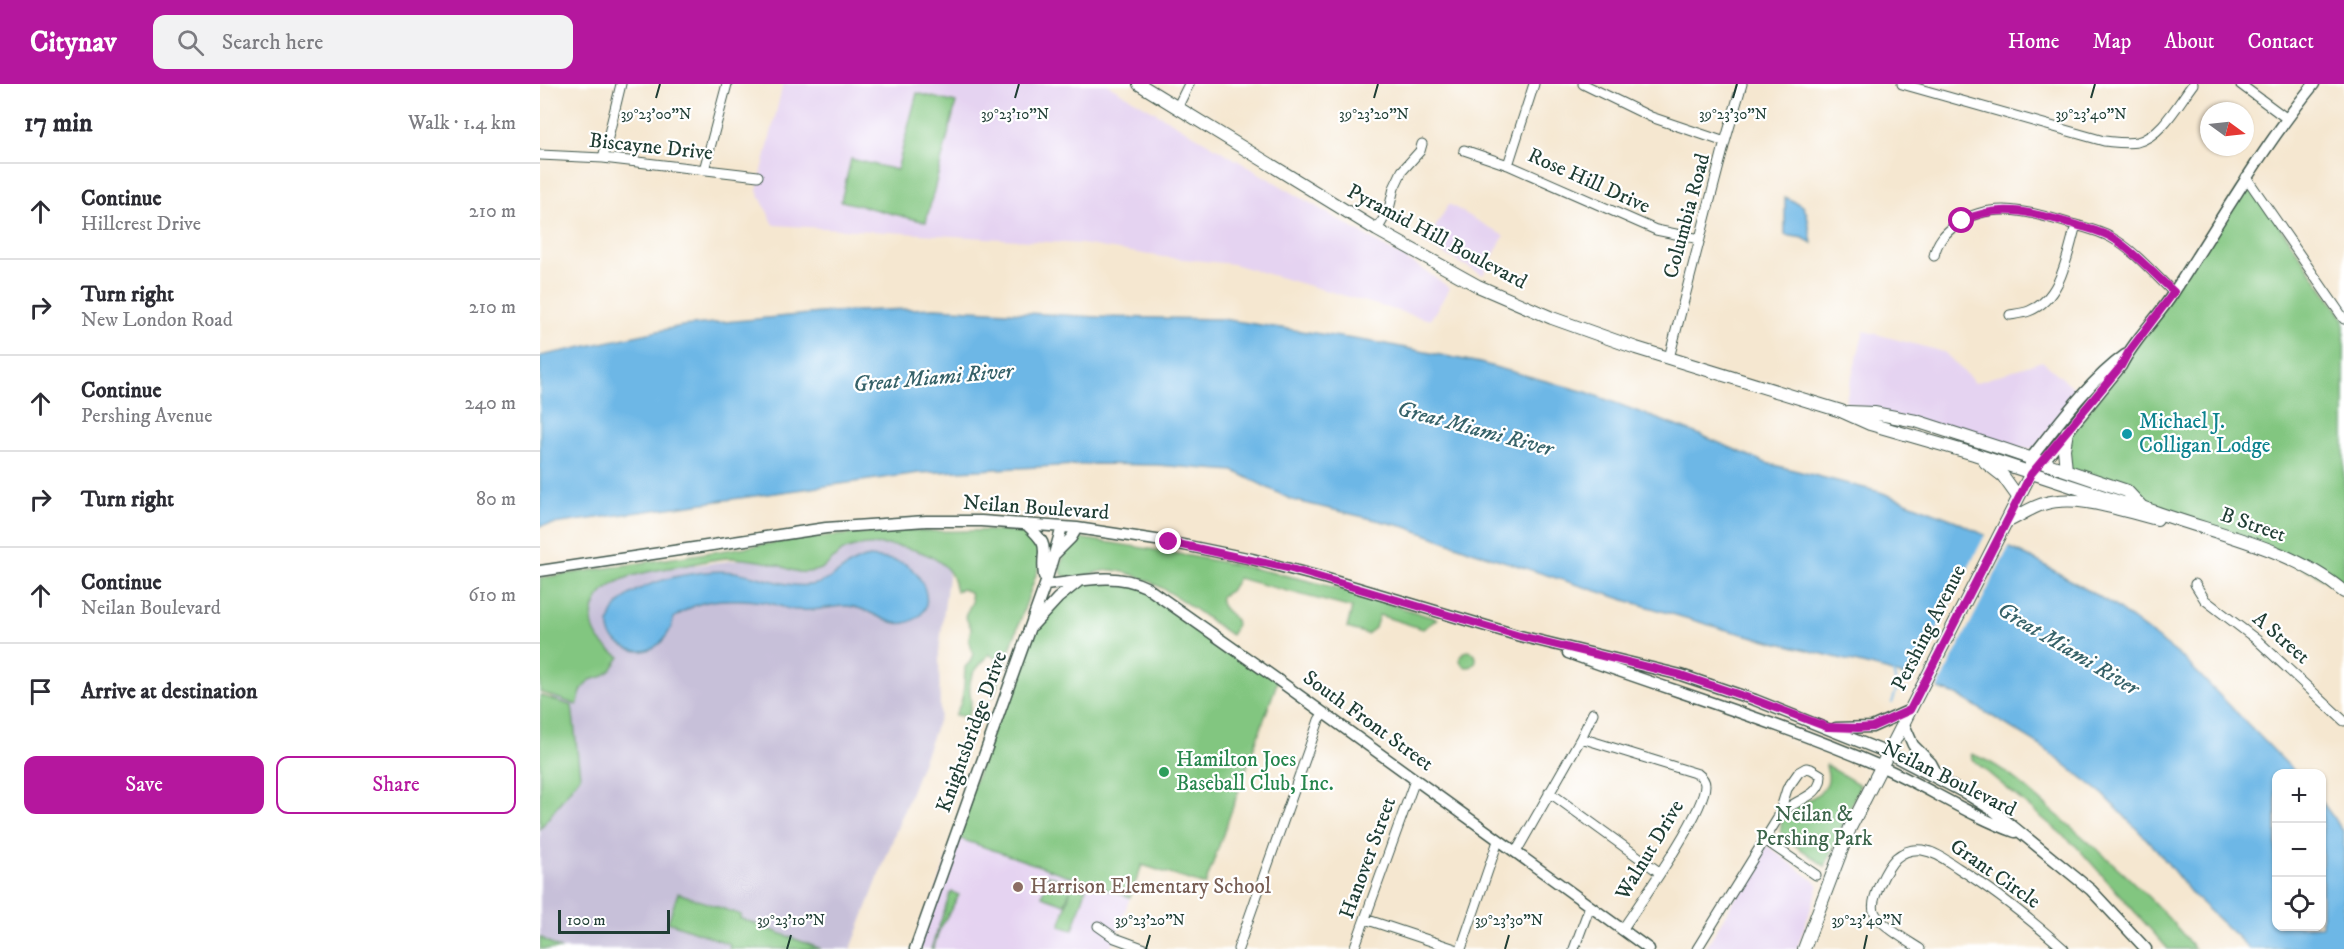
<!DOCTYPE html>
<meta charset="utf-8">
<style>
:root{--surface:#fff;--page:#f2f2f3;--text:#2b2b33;--muted:#7c7c81;--line:#e1e1e2;--accent:#b5179e}
body{margin:0;font-family:"IM FELL DW Pica",serif;background:var(--page);color:var(--text)}
.controls{position:absolute;right:18px;bottom:18px;display:grid;overflow:hidden;border-radius:12px;box-shadow:0 2px 4px #0004}
.controls button{width:54px;height:54px;display:grid;place-items:center;padding:0;border:0;border-bottom:2px solid var(--line);background:var(--surface);color:var(--text);font:30px sans-serif}
.compass{position:absolute;left:1660px;top:18px;width:54px;height:54px;border-radius:50%;background:var(--surface);box-shadow:0 2px 4px #0004;rotate:105deg}
.scale{position:absolute;left:18px;bottom:15px;width:112px;box-sizing:border-box;padding-left:6px;border:3px solid #1f3d34;border-top:0;font-size:16px;line-height:21px;white-space:nowrap;color:#1f3d34;-webkit-text-stroke:4px #fff;paint-order:stroke}
.stop{position:absolute;width:18px;height:18px;margin:-14px;border:4px solid #b5179e;border-radius:50%;background:#fff}
.stop.end{background:#b5179e;border-color:#fff;box-shadow:0 2px 6px #0008}
.list{margin:0;padding:0;list-style:none}
h2{display:flex;justify-content:space-between;align-items:center;height:78px;margin:0;padding:0 24px;font-size:26px}
h2 small{font-size:20px;font-weight:400;color:var(--muted)}
.list li{display:grid;grid-template-columns:39px 1fr auto;gap:18px;align-items:center;box-sizing:border-box;height:96px;padding:0 24px;border-top:2px solid var(--line)}
.list b{display:block;font-size:22px;white-space:nowrap}
.list p{margin:0;font-size:20px;white-space:nowrap;color:var(--muted)}
.list em{font-size:20px;font-style:normal;color:var(--muted)}
.actions{display:flex;gap:12px;padding:18px 24px}
.actions a{flex:1;padding:14px 0;border:2px solid var(--accent);border-radius:12px;text-align:center;font-size:21px;color:var(--accent)}
.actions .main{background:var(--accent);color:#fff}
.icon{flex:none;width:33px;height:33px;fill:none;stroke:currentColor;stroke-width:2;stroke-linecap:round;stroke-linejoin:round}
.map{position:relative;flex:none;width:1804px;height:865px;overflow:hidden}
header{display:flex;align-items:center;gap:36px;box-sizing:border-box;height:84px;padding:0 30px;background:var(--accent);color:#fff}
header strong{font-size:28px}
nav{display:flex;gap:33px;margin-inline-start:auto;font-size:21px}
.search{width:420px;height:54px;background:var(--page);display:flex;align-items:center;gap:15px;box-sizing:border-box;padding:0 21px;border-radius:12px;color:var(--muted);font-size:22px}
main{display:flex}
aside{flex:1;background:var(--surface)}
.map>svg:first-child{display:block}
</style>
<header>
<strong>Citynav</strong>
<div class="search"><svg class="icon" aria-label="search" viewBox="0 0 24 24"><circle cx="10" cy="10" r="6"/><path d="M15 15l6 6"/></svg>Search here</div>
<nav><a>Home</a><a>Map</a><a>About</a><a>Contact</a></nav>
</header>
<main>
<aside>
<h2>17 min<small>Walk · 1.4 km</small></h2>
<ul class="list">
<li><svg class="icon" aria-label="ahead" viewBox="0 0 24 24"><path d="M12 20V5M6 11l6-6 6 6"/></svg><div><b>Continue</b><p>Hillcrest Drive</p></div><em>210 m</em></li>
<li><svg class="icon" aria-label="right" viewBox="0 0 24 24"><path d="M7 20v-9h11M14 6l5 5-5 5"/></svg><div><b>Turn right</b><p>New London Road</p></div><em>210 m</em></li>
<li><svg class="icon" aria-label="ahead" viewBox="0 0 24 24"><path d="M12 20V5M6 11l6-6 6 6"/></svg><div><b>Continue</b><p>Pershing Avenue</p></div><em>240 m</em></li>
<li><svg class="icon" aria-label="right" viewBox="0 0 24 24"><path d="M7 20v-9h11M14 6l5 5-5 5"/></svg><div><b>Turn right</b></div><em>80 m</em></li>
<li><svg class="icon" aria-label="ahead" viewBox="0 0 24 24"><path d="M12 20V5M6 11l6-6 6 6"/></svg><div><b>Continue</b><p>Neilan Boulevard</p></div><em>610 m</em></li>
<li><svg class="icon" aria-label="arrive" viewBox="0 0 24 24"><path d="M6 21V4h12l-3 4 3 4H6"/></svg><div><b>Arrive at destination</b></div></li>
</ul>
<div class="actions"><a class="main">Save</a><a>Share</a></div>
</aside>
<div class="map">
<svg width="1804" height="865" viewBox="0 0 1804 865">
<rect width="100%" height="100%" fill="#fff"/>
<filter id="ink" filterUnits="userSpaceOnUse"><feTurbulence type="fractalNoise" baseFrequency=".0167" numOctaves="2"/><feDisplacementMap in="SourceGraphic" scale="12" xChannelSelector="R" yChannelSelector="G"/><feConvolveMatrix kernelMatrix="1 2 1 2 8 2 1 2 1" color-interpolation-filters="sRGB"/></filter>
<filter id="wash" filterUnits="userSpaceOnUse"><feTurbulence type="fractalNoise" baseFrequency=".008" numOctaves="4" result="noise"/><feDisplacementMap in="SourceGraphic" scale="24" xChannelSelector="R" yChannelSelector="G"/><feGaussianBlur stdDeviation="1.35" result="paint"/><feColorMatrix in="noise" values="0 0 0 0 0 0 0 0 0 0 0 0 0 0 0 0 0 1.4 0 .05"/><feComposite in="paint" operator="in"/></filter>
<g filter="url(#wash)">
<rect width="100%" height="100%" fill="#f5e7d0"/>
<!-- built -->
<path fill="#e5d3f1" d="M243,0H567L881,184L910,204L890,236L693,180L623,173L542,160L234,141L217,107Z
M909,120L964,152L943,191L885,160Z
M1324,247L1404,268L1435,299L1502,277L1539,308L1494,364L1478,365L1442,358L1305,318Z
M415,753L590,813L571,865H375Z
M1227,761L1279,801L1257,865H1165Z"/>
<!-- industrial -->
<path fill="#c7c0d9" d="M373,455L412,459L399,568L400,632L311,865H0V659L47,494Z"/>
<!-- green -->
<path fill="#82c680" stroke="#50825a" stroke-width="1.5" d="M377,9L416,19L386,138L301,117L311,75L357,86Z
M1706,93L1804,235V508L1773,488L1642,438L1595,413L1526,386L1524,360L1581,283Z
M364,445C407,452 451,441 494,451L503,471L453,614C452,604 453,586 457,576L449,570C444,578 434,585 431,594C426,610 436,616 427,633L415,631C425,614 424,601 425,583L430,578L433,570L429,556L431,544L425,532L432,518L430,508L422,505L416,507C414,499 413,492 408,486C388,462 333,454 305,466C290,473 289,487 267,488C256,489 251,486 241,482C226,477 208,475 192,474C177,473 161,479 147,481C115,487 53,490 52,535C52,552 67,565 80,573L71,586L61,593L50,596L42,605L37,621L0,608V494L259,455Z
M539,454C627,467 715,482 800,505C833,514 865,525 897,535L883,545L839,531L835,544L827,550L807,544L812,524L698,494L690,507L681,512C677,531 707,529 691,551C655,527 617,492 573,486C558,485 536,498 523,492L520,485C524,470 525,462 539,454Z
M593,497L738,596L665,801L602,781L590,813L415,753L489,545L538,498Z
M920 575a8 8 0 1 1 16 0a8 8 0 1 1-16 0Z
M0,611L32,622L40,692L0,745Z
M1431,670C1462,680 1486,705 1510,725C1561,768 1613,812 1655,865H1628L1537,763L1432,675Z
M1286,681L1320,701L1285,782L1242,752C1232,718 1287,719 1288,695C1289,690 1286,685 1286,681Z
M508,791L546,805L533,846L520,842L531,804L525,820L502,812Z
M412,808L419,811L399,847L393,865H391L410,810Z
M138,809L201,831L200,834L281,865H189L190,860L128,838Z
M0,853L20,865H0Z"/>
<!-- water -->
<path fill="#6db7e6" stroke="#467a8d" stroke-width="1.5" d="M1245,113L1263,122L1267,130L1272,159L1263,154L1245,151Z
M395,224L558,233L682,235L846,260L940,279L1046,308L1163,352L1226,379L1340,408L1416,437L1499,478L1573,521L1643,574L1756,689L1736,690V842H1782V718L1804,748V865H1710L1652,810L1617,766L1564,711L1501,662L1419,612L1346,586L1183,545L1088,517L932,467L866,443L752,416L694,387L617,381L555,380L379,389L0,442V272L142,242L291,228Z
M330,473C341,474 355,475 365,480C382,489 396,519 378,533C353,552 334,523 307,522C290,522 274,528 257,526C250,526 246,524 240,522C219,515 179,513 159,520C153,522 140,529 135,533C132,536 132,542 130,546C118,568 98,574 77,558C68,551 67,541 72,530C87,497 161,484 194,488C218,491 247,504 270,501C294,499 306,476 330,473Z"/>
<!-- pier -->
<path fill="#f5e7d0" d="M1446,449L1470,461L1396,607L1370,598Z"/>
<g fill="none" stroke-linecap="round" stroke-linejoin="round">
<!-- stream -->
<path stroke="#6db7e6" stroke-width="2" d="M1352,619L1357,604L1353,587"/>
</g>
</g>
<g filter="url(#ink)">
<g fill="none" stroke-linecap="round" stroke-linejoin="round">
<!-- minor casing -->
<g stroke="#3f564b" stroke-width="11">
<path id="minor" d="M1043,0L1111,33L1185,58
M1362,0L1564,57C1575,58 1586,60 1597,58C1622,52 1639,18 1653,0
M1700,0L1746,34
M637,24L649,0
M924,66L968,81L1116,146L1160,155
M0,71L63,74L218,92
M63,74L81,0
M968,81L994,0
M164,86L187,0
M1706,93L1804,235
M837,146L849,125L854,104L862,87L880,67L882,60
M1394,172C1397,157 1405,149 1417,140C1451,116 1492,128 1528,139C1543,143 1558,146 1572,154C1595,167 1614,190 1634,209
M1470,231C1476,230 1484,229 1489,227C1522,214 1527,171 1536,141
M1129,274L1185,58L1202,0
M1655,500L1665,516L1717,556L1804,637
M1041,654L1158,690C1162,693 1165,696 1165,701C1165,728 1100,819 1082,846
M1009,708L1119,788
M1225,756L1276,791
M976,768L1041,654L1053,629
M825,835L915,865
M558,842L575,854L605,865
M698,865L779,636L783,630
M814,865L875,696
M921,865L958,757
M1034,865L1050,822
M1157,865L1238,734L1247,705L1259,688L1266,684L1271,685L1281,691C1281,711 1263,713 1249,723C1245,726 1242,730 1238,734
M1380,865C1368,857 1338,840 1334,827C1330,815 1347,783 1356,774C1363,768 1373,765 1382,766C1396,768 1407,777 1418,784C1457,808 1490,835 1524,865"/>
</g>
<!-- tertiary casing -->
<g stroke="#3f564b" stroke-width="13">
<path id="tertiary" d="M1491,374C1518,340 1550,296 1585,271
M1503,378L1581,282C1594,255 1618,234 1634,208C1680,138 1721,65 1774,0
M486,440C514,466 500,462 504,492
M515,470L531,454L537,444
M0,487L286,444L386,437H441L537,444L629,458L712,475L784,494L980,552L1141,591L1215,616L1348,669L1425,709L1454,727L1551,806L1606,865
M505,501C539,498 573,487 606,503L738,596L1109,865
M493,541L518,514L538,498
M1028,569C1132,607 1238,638 1340,682C1386,702 1428,731 1475,748
M1363,638L1373,661L1391,679L1399,694
M1296,644L1332,643L1370,626
M375,865L505,501L522,443"/>
</g>
<!-- secondary casing -->
<g stroke="#3f564b" stroke-width="14">
<path id="secondary" d="M599,0L837,146L938,202L1012,234L1096,264L1301,327L1330,340L1434,370L1589,421L1602,423C1668,449 1749,461 1804,508
M1308,328L1334,329L1376,337L1463,365L1587,407L1602,423
M1445,378L1463,392L1478,413
M1526,386L1524,365L1527,348
M1466,438C1478,433 1490,424 1503,420C1539,409 1582,427 1617,435
M1264,865L1310,744L1491,389V374"/>
</g>
<!-- minor -->
<use href="#minor" stroke="#fff" stroke-width="9"/>
<!-- tertiary -->
<use href="#tertiary" stroke="#fff" stroke-width="10"/>
<!-- secondary -->
<use href="#secondary" stroke="#fff" stroke-width="12"/>
</g>
</g>
<g fill="none" stroke-linecap="round" stroke-linejoin="round" filter="url(#ink)">
<!-- route -->
<path stroke="#b5179e" stroke-width="8" d="M629,458L748,484L980,552L1141,591L1215,616L1287,643L1318,644L1332,643L1370,626L1491,390L1581,282L1588,269L1634,208C1615,191 1597,171 1576,156C1563,147 1548,145 1533,140C1494,129 1460,118 1422,137"/>
</g>
<!-- ticks -->
<path fill="none" stroke="#1f3d34" stroke-width="2" d="M116,14L120,0M475,14L479,0M834,14L838,0M1193,14L1197,0M1551,14L1555,0M247,865L251,851M606,865L610,851M965,865L969,851M1324,865L1327,851"/>
<!-- markers -->
<circle fill="#0f9aa8" stroke="#fff" stroke-width="2" cx="1587" cy="350" r="6"/>
<circle fill="#2e9e5b" stroke="#fff" stroke-width="2" cx="624" cy="688" r="6"/>
<circle fill="#8d6e63" stroke="#fff" stroke-width="2" cx="478" cy="803" r="6"/>
<g text-anchor="middle" dominant-baseline="central" stroke-width="4.5" stroke-linejoin="round" paint-order="stroke">
<!-- street labels -->
<g font-size="21" fill="#1f3d34" stroke="#fff">
<text transform="translate(111 63) rotate(6)">Biscayne Drive</text>
<text transform="translate(1049 97) rotate(24)">Rose Hill Drive</text>
<text transform="translate(1147 132) rotate(-75)">Columbia Road</text>
<text transform="translate(897 153) rotate(28)">Pyramid Hill Boulevard</text>
<text transform="translate(496 424) rotate(4)">Neilan Boulevard</text>
<text transform="translate(1713 441) rotate(19)">B Street</text>
<text transform="translate(1389 544) rotate(-63)">Pershing Avenue</text>
<text transform="translate(1741 554) rotate(41)">A Street</text>
<text transform="translate(828 637) rotate(36)">South Front Street</text>
<text transform="translate(432 648) rotate(-70)">Knightsbridge Drive</text>
<text transform="translate(1409 695) rotate(26)">Neilan Boulevard</text>
<text transform="translate(1110 766) rotate(-59)">Walnut Drive</text>
<text transform="translate(828 774) rotate(-70)">Hanover Street</text>
<text transform="translate(1455 790) rotate(35)">Grant Circle</text>
</g>
<!-- culture labels -->
<g font-size="21" fill="#0d838f" stroke="#fff" text-anchor="start">
<text x="1599" y="338">Michael J.<tspan x="1599" dy="24">Colligan Lodge</tspan></text>
</g>
<!-- leisure labels -->
<g font-size="21" fill="#27864d" stroke="#fff" text-anchor="start">
<text x="636" y="676">Hamilton Joes<tspan x="636" dy="24">Baseball Club, Inc.</tspan></text>
</g>
<!-- park labels -->
<g font-size="21" fill="#3d664b" stroke="#fff">
<text x="1274" y="731">Neilan &amp;<tspan x="1274" dy="24">Pershing Park</tspan></text>
</g>
<!-- education labels -->
<g font-size="21" fill="#785e54" stroke="#fff" text-anchor="start">
<text x="490" y="803">Harrison Elementary School</text>
</g>
<!-- water labels -->
<g font-size="22" font-style="italic" fill="#366269" stroke="#fff">
<text transform="translate(393 294) rotate(-5)">Great Miami River</text>
<text transform="translate(935 345) rotate(15)">Great Miami River</text>
<text transform="translate(1528 565) rotate(31)">Great Miami River</text>
</g>
</g>
<g font-size="15" text-anchor="middle" fill="#1f3d34" stroke="#fff" stroke-width="4.5" stroke-linejoin="round" paint-order="stroke">
<text x="116" y="35">39°23'00"N</text>
<text x="475" y="35">39°23'10"N</text>
<text x="834" y="35">39°23'20"N</text>
<text x="1193" y="35">39°23'30"N</text>
<text x="1551" y="35">39°23'40"N</text>
<text x="251" y="841">39°23'10"N</text>
<text x="610" y="841">39°23'20"N</text>
<text x="969" y="841">39°23'30"N</text>
<text x="1327" y="841">39°23'40"N</text>
</g>
</svg>
<div class="controls">
<button>+</button>
<button>−</button>
<button><svg class="icon" aria-label="locate" viewBox="0 0 24 24"><circle cx="12" cy="12" r="6"/><path d="M12 2v4M12 18v4M2 12h4M18 12h4"/></svg></button>
</div>
<svg class="compass" viewBox="-18 -18 36 36"><path d="M0-13l5 13h-10z" fill="#e53935"/><path d="M0 13l5-13h-10z" fill="#7c7c81"/></svg>
<div class="scale">100 m</div>
<div class="stop" style="left:1422px;top:137px"></div>
<div class="stop end" style="left:629px;top:458px"></div>
</div>
</main>
